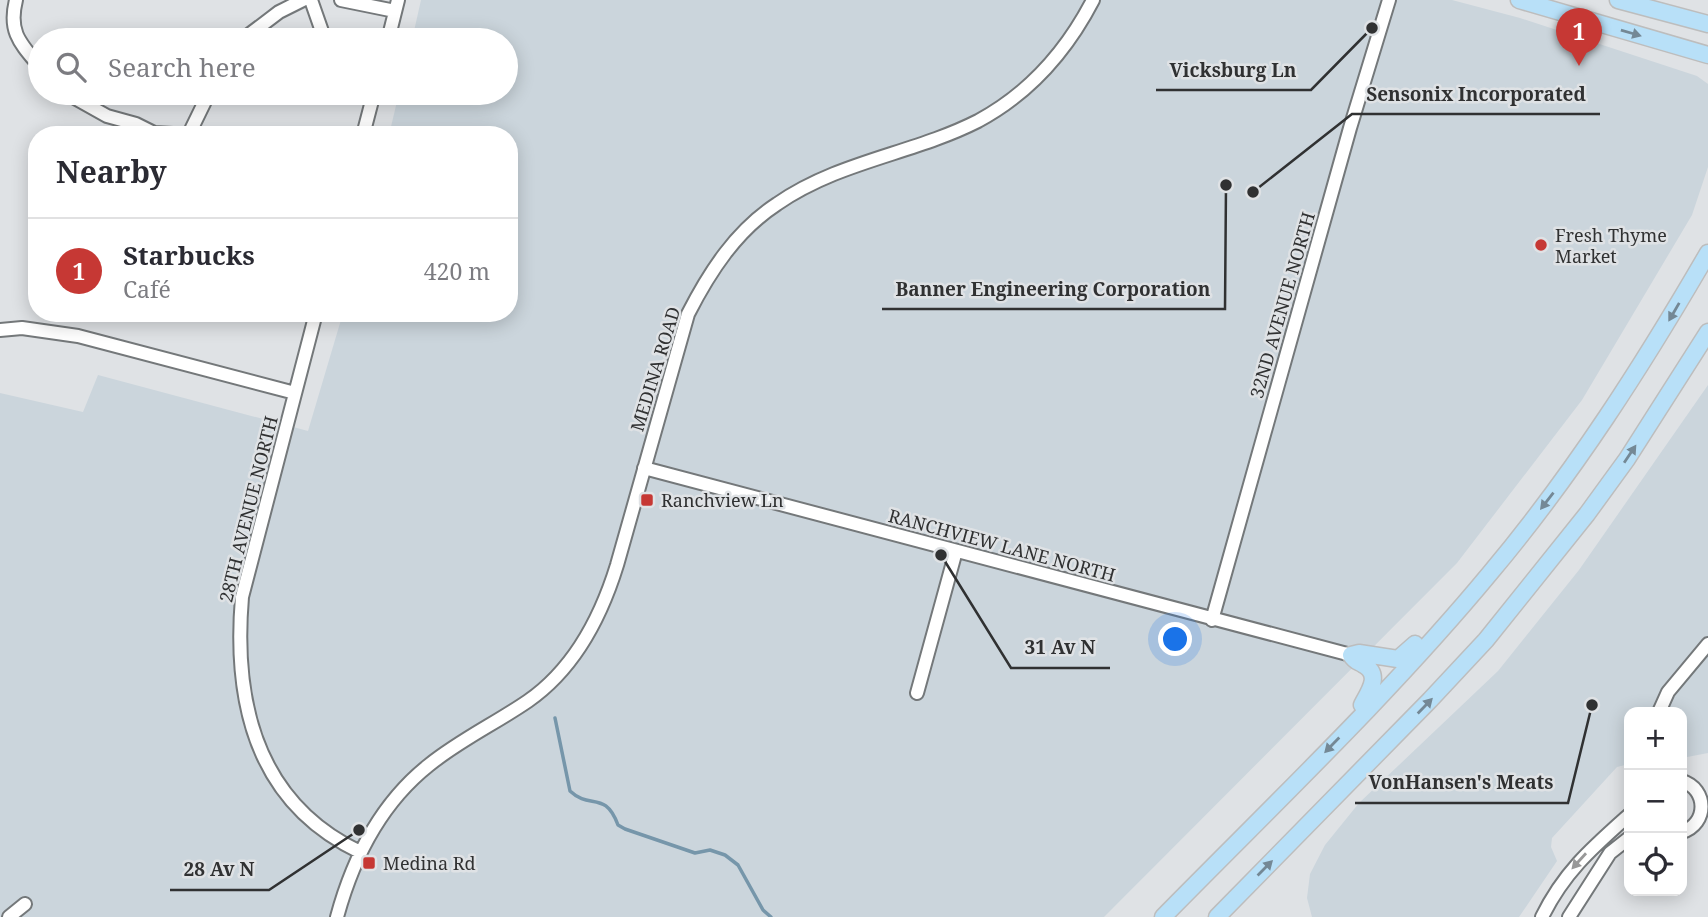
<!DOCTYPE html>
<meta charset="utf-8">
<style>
:root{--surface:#fff;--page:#f7f7f7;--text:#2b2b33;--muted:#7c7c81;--line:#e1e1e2;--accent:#c63834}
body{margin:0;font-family:"Noto Serif",serif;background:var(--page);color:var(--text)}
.controls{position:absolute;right:21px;bottom:21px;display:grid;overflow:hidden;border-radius:14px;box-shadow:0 4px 18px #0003}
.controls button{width:63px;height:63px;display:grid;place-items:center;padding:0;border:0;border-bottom:2px solid var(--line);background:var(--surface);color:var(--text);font:35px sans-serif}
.you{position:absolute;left:1176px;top:640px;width:24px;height:24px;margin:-18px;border:5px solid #fff;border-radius:50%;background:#1a73e8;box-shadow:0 0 0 10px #1a73e833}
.badge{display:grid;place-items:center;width:46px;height:46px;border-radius:50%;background:var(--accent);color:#fff;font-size:23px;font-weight:700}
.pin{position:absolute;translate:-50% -58px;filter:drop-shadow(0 2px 4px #0008)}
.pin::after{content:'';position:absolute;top:37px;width:24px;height:21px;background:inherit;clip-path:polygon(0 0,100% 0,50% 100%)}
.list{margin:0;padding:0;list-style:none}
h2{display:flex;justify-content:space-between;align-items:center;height:91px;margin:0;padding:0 28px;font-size:30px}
h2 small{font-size:23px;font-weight:400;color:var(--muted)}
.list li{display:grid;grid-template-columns:46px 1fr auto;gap:21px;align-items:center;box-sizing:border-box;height:105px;padding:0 28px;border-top:2px solid var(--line)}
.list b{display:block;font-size:26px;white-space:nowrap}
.list p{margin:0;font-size:23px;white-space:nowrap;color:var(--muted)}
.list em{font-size:23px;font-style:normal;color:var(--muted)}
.icon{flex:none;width:38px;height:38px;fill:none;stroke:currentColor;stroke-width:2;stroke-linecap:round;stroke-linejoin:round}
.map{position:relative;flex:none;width:1708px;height:917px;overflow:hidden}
.search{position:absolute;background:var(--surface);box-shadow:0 4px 18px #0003;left:28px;top:28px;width:490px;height:77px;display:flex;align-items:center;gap:18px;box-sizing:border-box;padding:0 24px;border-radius:38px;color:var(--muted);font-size:26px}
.panel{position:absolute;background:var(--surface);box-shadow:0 4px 18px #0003;left:28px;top:126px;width:490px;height:196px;border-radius:28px}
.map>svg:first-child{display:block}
</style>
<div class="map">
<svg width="1708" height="917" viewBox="0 0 1708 917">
<rect width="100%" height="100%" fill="#dfe2e5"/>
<!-- built -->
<path fill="#cbd5dc" d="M421,0H1452L1520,18L1697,76L1708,84V167L1692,215L1582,400L1457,563L1104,917H0V393L83,412L98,375L308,431L343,313H509V135H389L399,93H506V40H412Z
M1708,385V753L1682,758V712H1629V764L1617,767L1552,838L1551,847L1557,861L1519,917H1312L1307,898L1310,874L1325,845L1359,803L1498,671L1579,570Z"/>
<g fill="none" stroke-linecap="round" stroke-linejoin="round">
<!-- stream -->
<path stroke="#7696aa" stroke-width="3.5" d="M555,718L570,791C590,810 605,790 618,825L625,829L695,853L710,850L725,855L738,865L763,910L771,917"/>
<!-- minor casing -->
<g stroke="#74787a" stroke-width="16">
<path id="minor" d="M16,0C8,32 20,43 40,67
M311,0L325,40
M341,0L395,11
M242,40L279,12L303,0
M388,40L398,0
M66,93L107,116L136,124L154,133L192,135
M271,93L277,96L291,93
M189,134L209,93
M363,135L374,93
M316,313L242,597C233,703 257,803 360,852
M0,330L22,328L78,336L295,393
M644,468L1351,655
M1212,620L1350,128L1389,0
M917,693L956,551
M1659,712L1668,692L1708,644
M1682,781C1708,789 1708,824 1682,832
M9,917L25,904
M337,917C353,858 381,803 429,765C460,740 496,723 528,701C574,669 601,617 617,565L688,314C710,271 736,231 777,204C839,161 913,154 978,121C1030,93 1066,52 1093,0
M1542,917C1564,872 1592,848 1629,815
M1569,917L1610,853L1629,838"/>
</g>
<!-- major casing -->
<g stroke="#bdbdbd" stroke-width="19">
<path id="major" d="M1519,0L1708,55
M1618,0L1708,24
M1362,705C1368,693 1382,675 1364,665C1358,661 1355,662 1351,655L1359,653L1398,659L1415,644
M1163,917C1274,804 1390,694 1491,572C1574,473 1643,365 1708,253
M1217,917L1430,700L1486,640L1587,514L1627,459L1708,332"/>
</g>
<!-- minor -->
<use href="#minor" stroke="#fff" stroke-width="12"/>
<!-- major -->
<use href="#major" stroke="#b8e0f8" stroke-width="16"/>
</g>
<!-- one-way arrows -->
<defs><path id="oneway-solid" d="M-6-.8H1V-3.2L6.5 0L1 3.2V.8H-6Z" transform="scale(1.75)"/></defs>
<g fill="#748895">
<use href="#oneway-solid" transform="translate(1631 33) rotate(16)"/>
<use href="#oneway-solid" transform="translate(1674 312) rotate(120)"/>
<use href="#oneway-solid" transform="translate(1630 454) rotate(-56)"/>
<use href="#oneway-solid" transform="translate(1547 501) rotate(128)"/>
<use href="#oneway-solid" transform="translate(1425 706) rotate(-46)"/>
<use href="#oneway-solid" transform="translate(1332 745) rotate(134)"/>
<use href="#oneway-solid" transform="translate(1265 868) rotate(-45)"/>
</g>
<use fill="#989898" href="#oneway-solid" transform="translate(1579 861) rotate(132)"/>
<!-- markers -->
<g fill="#c63834" stroke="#dfe2e5" stroke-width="2.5">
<circle cx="1541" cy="245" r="7"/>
<rect x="640" y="493" width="14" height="14" rx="3.5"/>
<rect x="362" y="856" width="14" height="14" rx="3.5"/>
</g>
<g text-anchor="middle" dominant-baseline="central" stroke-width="5" stroke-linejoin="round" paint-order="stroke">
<!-- poi labels -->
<g font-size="18" fill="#303132" stroke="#dfe2e5" text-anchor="start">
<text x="1555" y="235">Fresh Thyme<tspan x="1555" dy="21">Market</tspan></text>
<text x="661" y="500">Ranchview Ln</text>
<text x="383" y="863">Medina Rd</text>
</g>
<!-- street labels -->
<g font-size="18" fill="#303132" stroke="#dfe2e5">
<text transform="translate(1282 305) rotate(-74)">32ND AVENUE NORTH</text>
<text transform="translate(655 369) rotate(-73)">MEDINA ROAD</text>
<text transform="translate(248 509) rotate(-76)">28TH AVENUE NORTH</text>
<text transform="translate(1002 545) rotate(15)">RANCHVIEW LANE NORTH</text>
</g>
</g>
<!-- callouts -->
<path fill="none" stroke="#303132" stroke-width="2.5" d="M1372 28L1311 90H1156M1253 192L1352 114H1600M1226 185L1225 309H882M941 555L1011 668H1110M1592 705L1568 803H1355M359 830L269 890H170"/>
<g fill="#303132" stroke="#dfe2e5" stroke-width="2.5">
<circle cx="1372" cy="28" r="7"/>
<circle cx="1253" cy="192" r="7"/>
<circle cx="1226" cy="185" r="7"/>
<circle cx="941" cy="555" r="7"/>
<circle cx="1592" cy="705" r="7"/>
<circle cx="359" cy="830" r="7"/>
</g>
<g font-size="19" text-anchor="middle" font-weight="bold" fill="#303132" stroke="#dfe2e5" stroke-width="5" stroke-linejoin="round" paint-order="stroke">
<text x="1233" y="77">Vicksburg Ln</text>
<text x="1476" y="101">Sensonix Incorporated</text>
<text x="1053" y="296">Banner Engineering Corporation</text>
<text x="1060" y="654">31 Av N</text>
<text x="1461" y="789">VonHansen's Meats</text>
<text x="219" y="876">28 Av N</text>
</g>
</svg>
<div class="controls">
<button>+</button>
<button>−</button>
<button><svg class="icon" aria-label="locate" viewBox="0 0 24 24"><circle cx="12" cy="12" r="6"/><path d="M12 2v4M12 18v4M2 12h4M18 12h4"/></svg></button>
</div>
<div class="you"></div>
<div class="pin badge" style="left:1579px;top:66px">1</div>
<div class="search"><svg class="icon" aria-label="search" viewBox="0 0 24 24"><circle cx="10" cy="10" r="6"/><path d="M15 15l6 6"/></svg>Search here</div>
<section class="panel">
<h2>Nearby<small></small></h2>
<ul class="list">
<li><span class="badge">1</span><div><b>Starbucks</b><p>Café</p></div><em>420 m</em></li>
</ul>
</section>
</div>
